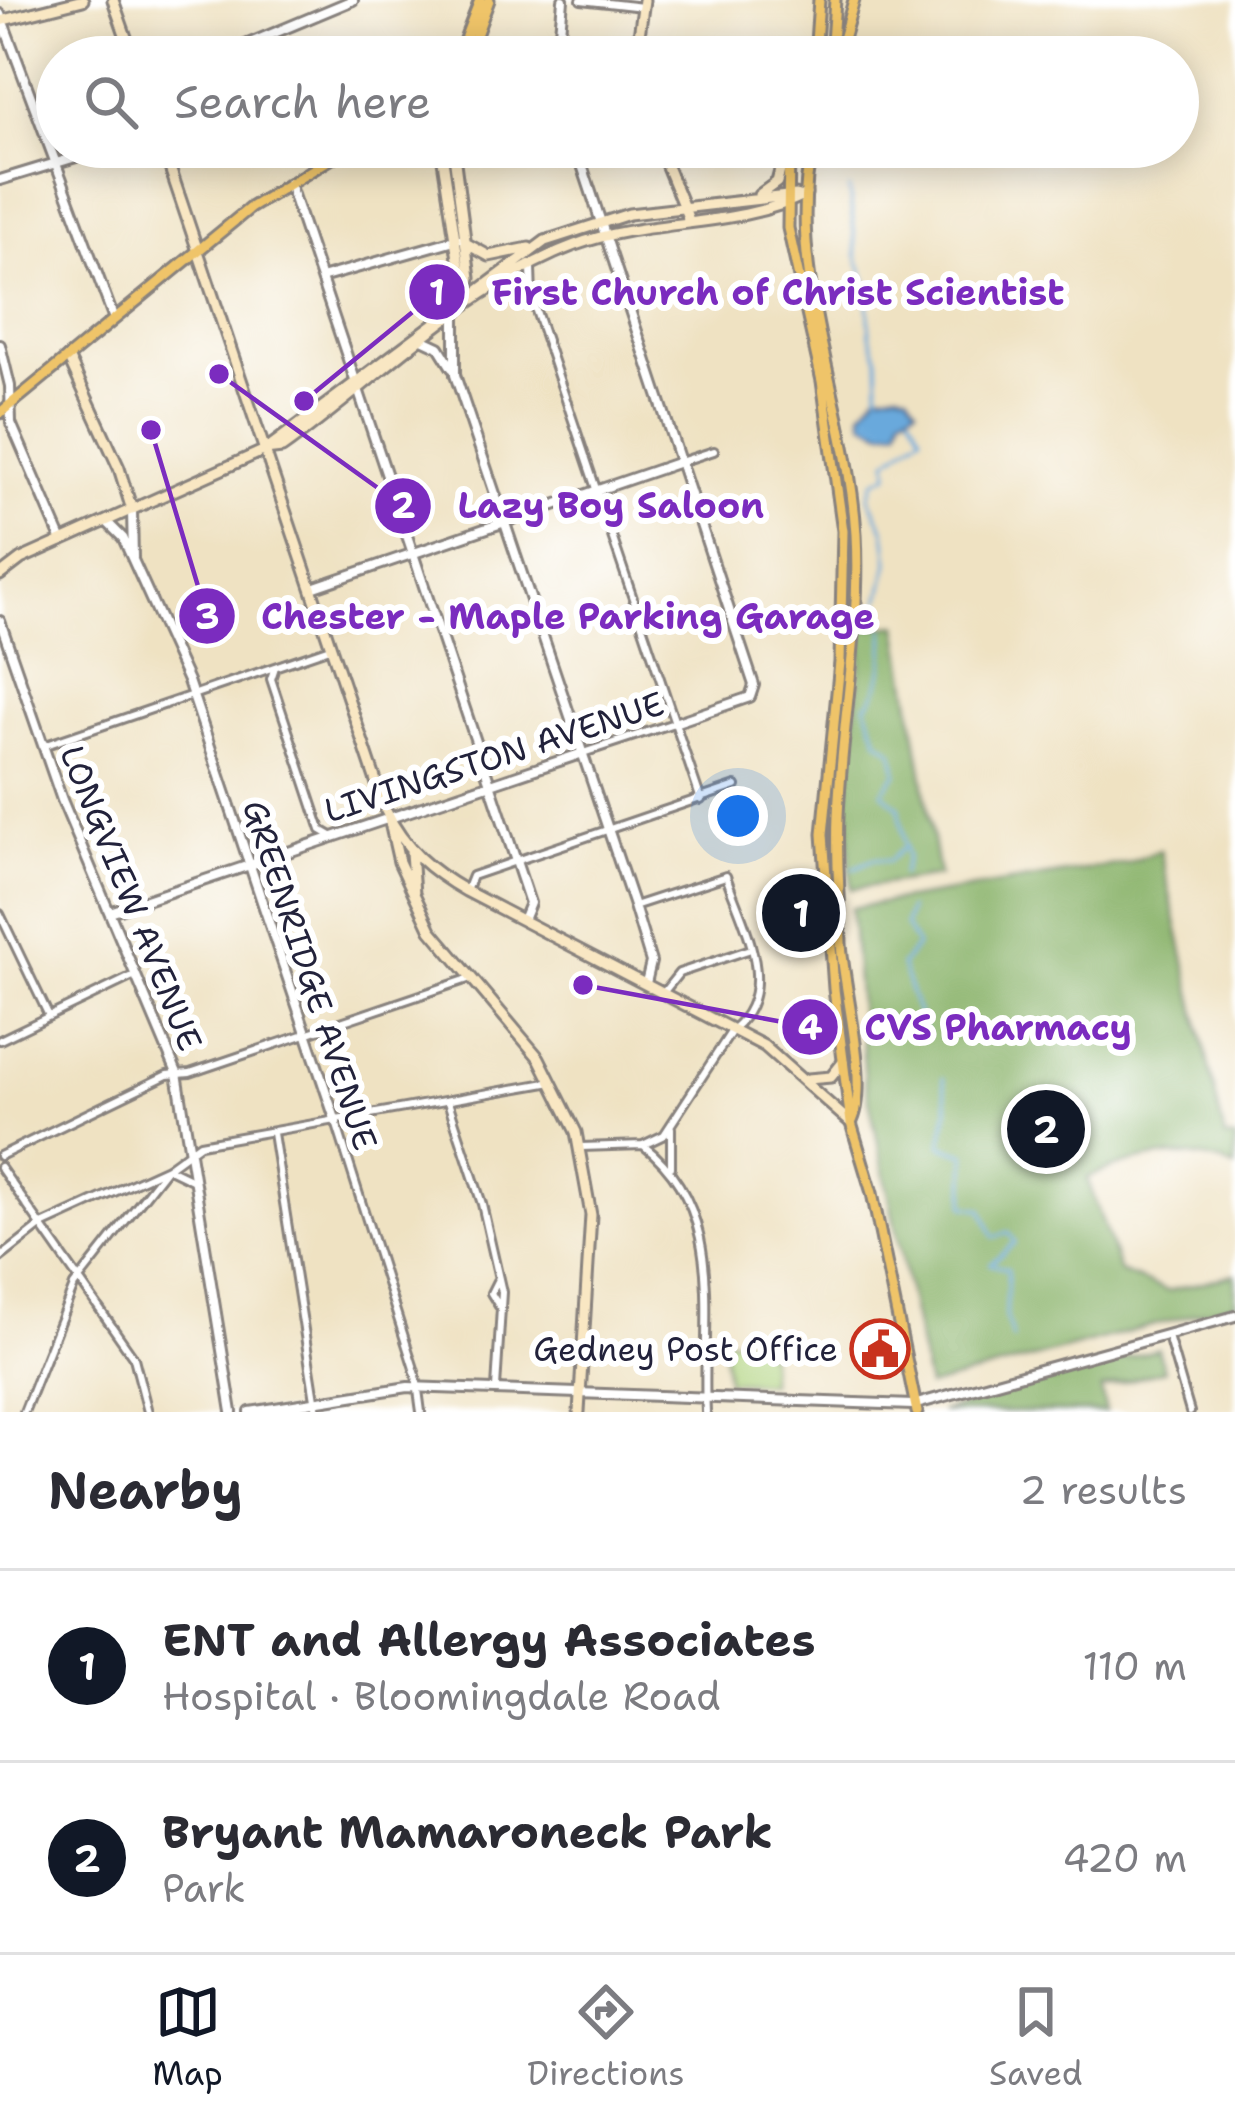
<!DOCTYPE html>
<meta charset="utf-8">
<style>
:root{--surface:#fff;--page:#f2f2f3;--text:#2b2b33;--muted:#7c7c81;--line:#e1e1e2;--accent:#111827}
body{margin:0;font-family:"Shantell Sans",sans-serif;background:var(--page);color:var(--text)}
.you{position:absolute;left:738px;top:816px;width:42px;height:42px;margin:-30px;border:9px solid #fff;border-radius:50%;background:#1a73e8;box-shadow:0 0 0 18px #1a73e833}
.badge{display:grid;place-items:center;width:78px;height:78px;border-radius:50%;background:var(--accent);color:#fff;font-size:39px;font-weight:700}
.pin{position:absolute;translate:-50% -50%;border:6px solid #fff;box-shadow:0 3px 12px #0006}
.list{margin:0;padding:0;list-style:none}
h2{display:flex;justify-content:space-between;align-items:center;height:156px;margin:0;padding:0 48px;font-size:51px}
h2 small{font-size:39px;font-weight:400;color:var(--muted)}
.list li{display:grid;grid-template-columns:78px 1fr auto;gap:36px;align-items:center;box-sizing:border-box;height:192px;padding:0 48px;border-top:3px solid var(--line)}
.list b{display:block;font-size:45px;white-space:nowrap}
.list p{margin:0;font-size:39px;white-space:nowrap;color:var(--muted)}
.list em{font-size:39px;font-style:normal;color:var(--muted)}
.icon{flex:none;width:66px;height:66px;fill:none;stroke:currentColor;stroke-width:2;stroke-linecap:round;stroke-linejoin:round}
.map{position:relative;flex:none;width:1235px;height:1412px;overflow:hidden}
.search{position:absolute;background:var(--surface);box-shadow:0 6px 30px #0003;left:36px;right:36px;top:36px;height:132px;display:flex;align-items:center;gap:30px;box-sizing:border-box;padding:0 42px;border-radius:66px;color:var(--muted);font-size:45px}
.sheet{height:540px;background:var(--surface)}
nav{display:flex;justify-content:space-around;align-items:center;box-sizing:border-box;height:168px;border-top:3px solid var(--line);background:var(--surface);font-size:33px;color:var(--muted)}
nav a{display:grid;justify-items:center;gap:6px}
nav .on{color:var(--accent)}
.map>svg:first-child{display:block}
</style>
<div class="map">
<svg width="1235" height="1412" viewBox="0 0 1235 1412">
<rect width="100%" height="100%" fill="#fff"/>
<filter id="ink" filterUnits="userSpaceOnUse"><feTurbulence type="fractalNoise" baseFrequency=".00833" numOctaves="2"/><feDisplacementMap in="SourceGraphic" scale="24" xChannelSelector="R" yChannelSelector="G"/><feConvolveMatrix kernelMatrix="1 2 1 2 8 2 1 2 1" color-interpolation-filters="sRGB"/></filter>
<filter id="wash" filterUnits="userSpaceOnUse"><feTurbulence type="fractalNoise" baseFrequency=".004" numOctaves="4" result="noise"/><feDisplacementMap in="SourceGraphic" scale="48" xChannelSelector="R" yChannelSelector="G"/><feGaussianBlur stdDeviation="2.7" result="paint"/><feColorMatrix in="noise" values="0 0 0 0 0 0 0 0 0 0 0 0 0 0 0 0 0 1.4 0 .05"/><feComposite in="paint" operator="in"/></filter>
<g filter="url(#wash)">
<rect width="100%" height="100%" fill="#efe2c2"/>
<!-- green -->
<path fill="#add17a" stroke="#687a5a" stroke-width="3" d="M722,1339L756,1341L769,1356V1383L727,1381Z"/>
<!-- forest -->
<path fill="#8ab36a" stroke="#566a52" stroke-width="3" d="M898,625L939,876L851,889L847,805L864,629Z
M1160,850L1225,1138L1235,1139V1168C1188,1145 1133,1158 1087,1178L1120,1272L1168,1291L1235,1274V1303L928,1387L865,1080L851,908L1128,863Z
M1158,1349L1164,1370L1101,1389L1106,1412H940Z"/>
<!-- water -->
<path fill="#69a9dc" stroke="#46668c" stroke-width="3" d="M898,390L908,393L917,407L902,415L899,428L883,431L864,422L862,412L876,394Z"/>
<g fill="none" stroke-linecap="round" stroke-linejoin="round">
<!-- stream -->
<path stroke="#69a9dc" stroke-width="3" d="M854,57L856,49
M843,147L846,163
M849,189L857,257L867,282L870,336L878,358L879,394
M879,602L889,563L885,531L869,497L874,481L889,474L888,460L922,434L910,414
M884,629C885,651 884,690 866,705L878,740L893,751L897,773L882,792L899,807L907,857L902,874
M854,868L875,859L889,861L903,848
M909,909L905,925L917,946L901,965L926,1036
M943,1078L948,1108L941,1145L966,1154L965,1206L982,1209L994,1238L1008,1232L1015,1242L990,1264L1008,1269L1006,1318L1013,1339"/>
</g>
</g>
<g filter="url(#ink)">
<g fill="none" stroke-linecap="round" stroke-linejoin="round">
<!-- minor casing -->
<g stroke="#88827e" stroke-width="12">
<path id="minor" d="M581,0L643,7
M531,267L532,299L701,800
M500,285H518L530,296
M680,462L714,451
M275,667L271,679L321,830L333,837
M43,746L330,648
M583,753L674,723
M466,891L472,876L736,786
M0,914L49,1016
M663,993L679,973L751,949
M0,1040L135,975
M448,1102L482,1204L502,1292L496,1388
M336,1122L416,1375L421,1412
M671,1128V1167
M273,1133L317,1412
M643,1145C728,1211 701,1317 706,1412
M581,1147L643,1145L664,1135L733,1029C781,989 742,923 726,876L634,906
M0,1156L167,1075L190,1073L471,978
M0,1167L134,1358L148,1412
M0,1258L42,1225L167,1168L200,1144L552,1082
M497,1281L491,1293L499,1306
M1168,1336L1190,1412
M24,1412L74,1286L167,1168L192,1180"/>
</g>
<!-- tertiary casing -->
<g stroke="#88827e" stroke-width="14">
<path id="tertiary" d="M0,14L114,319
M559,43L563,0
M217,57L353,0
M557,57L558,49
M576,147L754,685L750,697L674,723
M0,180L109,147
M289,183L530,903L523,920
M321,278L458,239
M455,316V375L634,906L651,962L646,983
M424,340L439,347L452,368
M0,345L10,386L11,423L62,541
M132,510L133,558
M106,521L123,538L188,681L336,1122
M312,588L680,462
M0,621L62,800L177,1073L232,1412
M110,912L583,753
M250,1412L408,1387L913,1405L1235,1316"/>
</g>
<!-- secondary casing -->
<g stroke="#88827e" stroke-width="15">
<path id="secondary" d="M113,0L133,57
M0,21L83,0
M636,57L644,0
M163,147L386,811C404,849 431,871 466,891L764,1046L851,1123
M441,147L460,272L457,305
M453,147L470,278L466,296
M659,147L689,220
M759,195L777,182L786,147
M467,244L489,256L529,248
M68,357L119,468L132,510
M265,450L545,241L629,214L796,195
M0,575L21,559L265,450L282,448C376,381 465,286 575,245C648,218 737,229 806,194
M389,818L399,862L431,930L539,1058L576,1132L591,1215L579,1412
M411,852L414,894
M808,1079L831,1077L843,1062"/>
</g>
<!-- primary casing -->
<g stroke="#88827e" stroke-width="15">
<path id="primary" d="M458,57L480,0
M468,57L489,0
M815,57L819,0
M831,57L835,0
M838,57L854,0
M789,147L788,228L822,381L843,531L840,662L823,834L834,989L851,1123L872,1193L917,1412
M812,147C784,274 849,407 856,534C861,629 842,721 838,816C836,858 840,901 841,943C843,987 871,1087 851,1123
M0,413L250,208L350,147"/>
</g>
<!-- minor -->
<use href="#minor" stroke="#fff" stroke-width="6"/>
<!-- tertiary -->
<use href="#tertiary" stroke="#fff" stroke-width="8"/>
<!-- secondary -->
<use href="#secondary" stroke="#f9e7c3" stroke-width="9"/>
<!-- primary -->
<use href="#primary" stroke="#efc469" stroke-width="9"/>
</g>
</g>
<!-- icons -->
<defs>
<g id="civic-ring" transform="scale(3)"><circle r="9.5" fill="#fff" stroke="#c8321e" stroke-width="1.5"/><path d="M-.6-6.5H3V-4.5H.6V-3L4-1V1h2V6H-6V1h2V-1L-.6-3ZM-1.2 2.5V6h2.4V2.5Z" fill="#c8321e"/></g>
</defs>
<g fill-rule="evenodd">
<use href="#civic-ring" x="880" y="1349"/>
</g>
<g text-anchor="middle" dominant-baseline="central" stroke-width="12" stroke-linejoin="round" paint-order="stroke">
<!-- street labels -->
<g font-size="33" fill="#22223b" stroke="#fff">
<text transform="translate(494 757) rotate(-18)">LIVINGSTON AVENUE</text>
<text transform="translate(131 898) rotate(68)">LONGVIEW AVENUE</text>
<text transform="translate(310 975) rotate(72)">GREENRIDGE AVENUE</text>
</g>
<!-- poi labels -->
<g font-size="33" fill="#22223b" stroke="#fff" text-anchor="end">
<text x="838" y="1349">Gedney Post Office</text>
</g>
</g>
<!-- callouts -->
<path fill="none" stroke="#7b2cbf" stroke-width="4.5" d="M304 401L437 292M219 374L403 506M151 430L207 616M583 985L810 1027"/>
<g fill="#7b2cbf" stroke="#fff" stroke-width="4.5">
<circle cx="304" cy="401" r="12"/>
<circle cx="219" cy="374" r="12"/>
<circle cx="151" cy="430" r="12"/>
<circle cx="583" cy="985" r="12"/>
<circle cx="437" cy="292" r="30"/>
<circle cx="403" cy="506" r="30"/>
<circle cx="207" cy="616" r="30"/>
<circle cx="810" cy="1027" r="30"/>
</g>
<g font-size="36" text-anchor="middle" font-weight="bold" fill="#fff">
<text x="437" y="305">1</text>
<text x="403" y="518">2</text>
<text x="207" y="629">3</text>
<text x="810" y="1040">4</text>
</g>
<g font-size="36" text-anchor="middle" font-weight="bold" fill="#7b2cbf" stroke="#fff" stroke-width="12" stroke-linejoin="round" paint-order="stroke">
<text x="778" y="305">First Church of Christ Scientist</text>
<text x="611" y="518">Lazy Boy Saloon</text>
<text x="568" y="629">Chester - Maple Parking Garage</text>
<text x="998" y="1040">CVS Pharmacy</text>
</g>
</svg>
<div class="you"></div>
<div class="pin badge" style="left:801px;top:913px">1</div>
<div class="pin badge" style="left:1046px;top:1129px">2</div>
<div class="search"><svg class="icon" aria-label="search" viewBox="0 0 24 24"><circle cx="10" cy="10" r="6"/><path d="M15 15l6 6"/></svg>Search here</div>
</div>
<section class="sheet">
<h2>Nearby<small>2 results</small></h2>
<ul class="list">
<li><span class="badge">1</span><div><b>ENT and Allergy Associates</b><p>Hospital · Bloomingdale Road</p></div><em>110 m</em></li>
<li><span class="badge">2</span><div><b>Bryant Mamaroneck Park</b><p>Park</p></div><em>420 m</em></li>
</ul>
</section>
<nav>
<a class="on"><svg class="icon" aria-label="map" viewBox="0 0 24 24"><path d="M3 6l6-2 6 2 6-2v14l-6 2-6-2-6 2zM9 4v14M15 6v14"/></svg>Map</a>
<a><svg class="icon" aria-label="directions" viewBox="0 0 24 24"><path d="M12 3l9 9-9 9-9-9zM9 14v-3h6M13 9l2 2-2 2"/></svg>Directions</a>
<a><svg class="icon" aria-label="saved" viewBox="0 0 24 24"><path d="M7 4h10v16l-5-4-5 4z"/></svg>Saved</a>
</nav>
